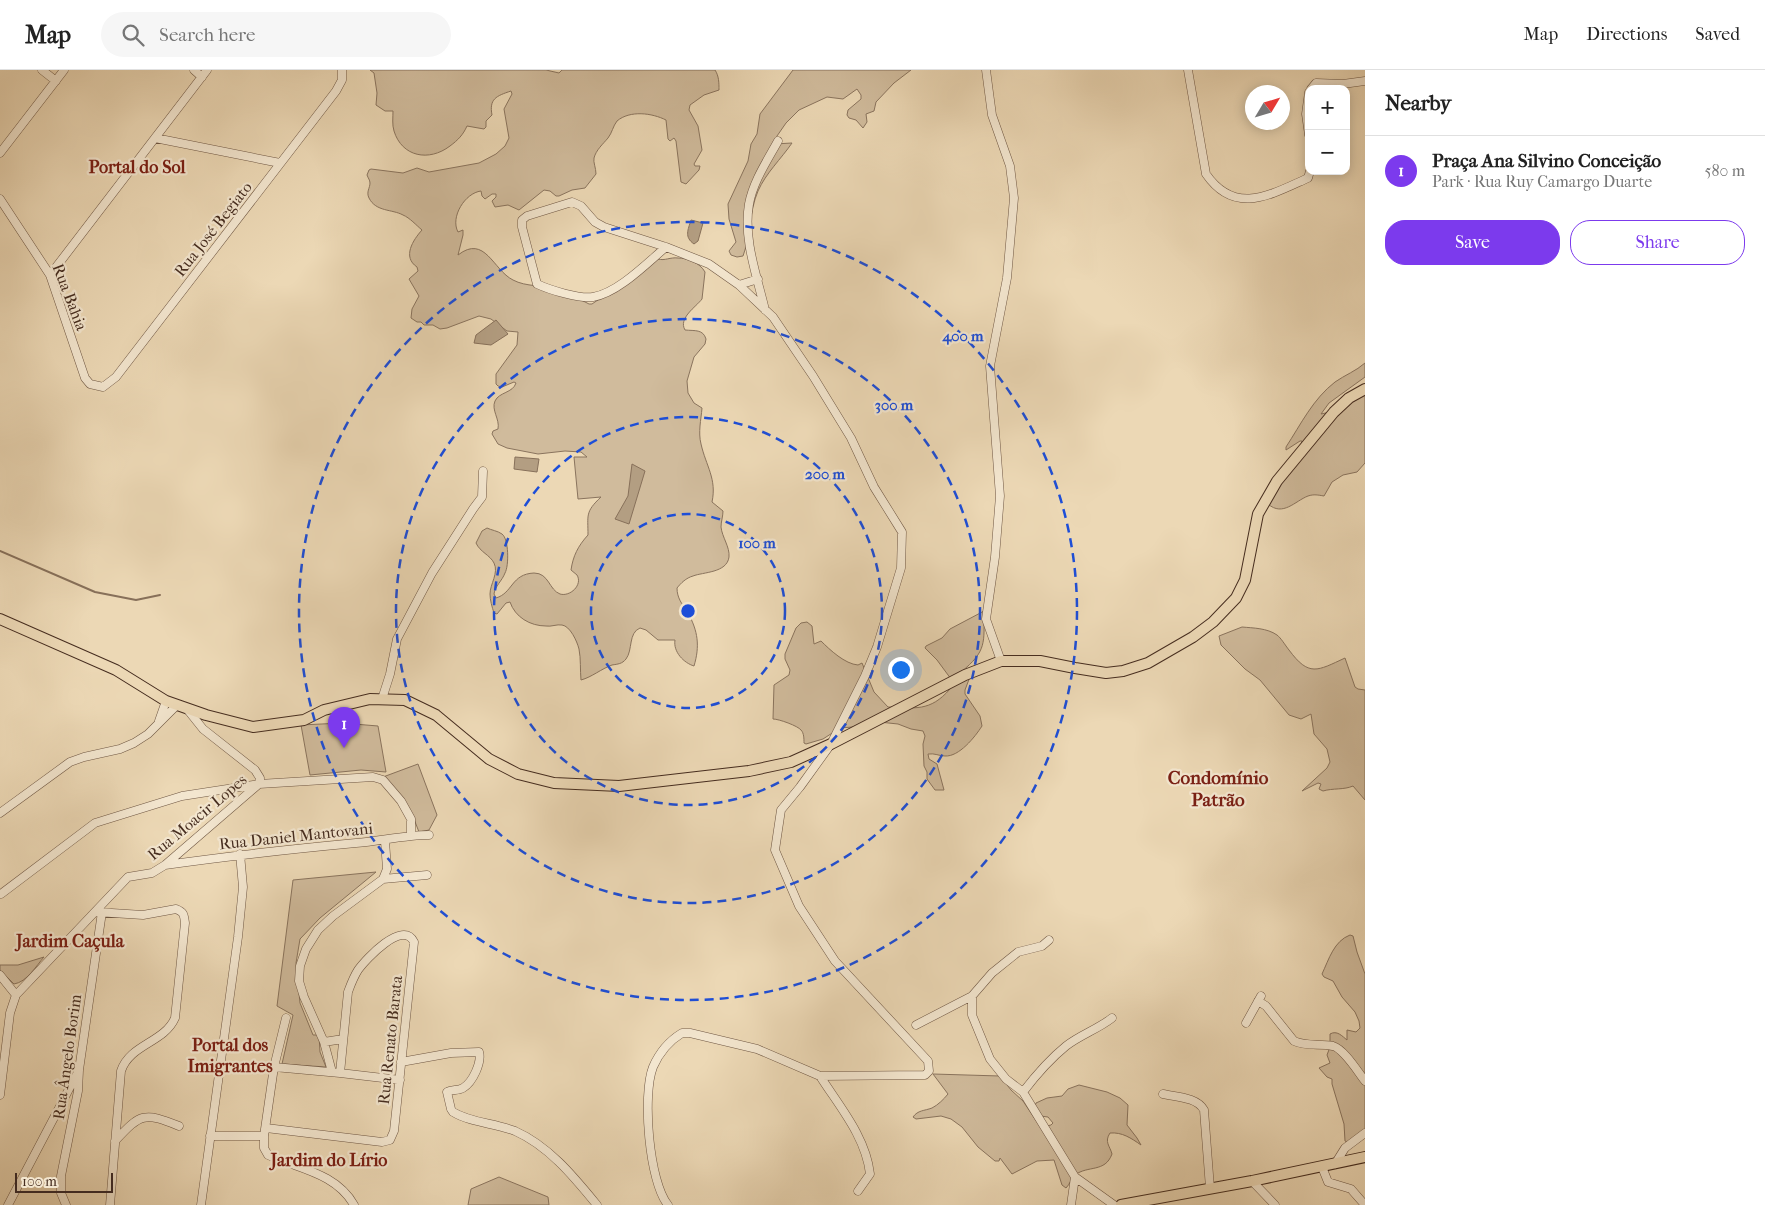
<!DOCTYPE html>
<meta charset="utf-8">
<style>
:root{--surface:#fff;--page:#f6f6f6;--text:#222;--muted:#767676;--line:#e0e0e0;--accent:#7c3aed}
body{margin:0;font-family:"IM FELL French Canon",serif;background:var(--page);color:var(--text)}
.controls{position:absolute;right:15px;top:15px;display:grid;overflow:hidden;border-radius:10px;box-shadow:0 2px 12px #0003}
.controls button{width:45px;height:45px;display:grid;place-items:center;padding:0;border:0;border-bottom:1px solid var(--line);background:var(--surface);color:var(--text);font:25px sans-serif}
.compass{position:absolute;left:1245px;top:15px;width:45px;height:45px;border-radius:50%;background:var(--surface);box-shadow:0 2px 12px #0003;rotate:52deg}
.scale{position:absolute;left:15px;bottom:12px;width:98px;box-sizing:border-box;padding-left:5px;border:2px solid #452c1f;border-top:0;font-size:14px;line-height:18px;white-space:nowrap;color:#452c1f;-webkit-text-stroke:4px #f3e6cf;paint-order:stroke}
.you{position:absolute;left:900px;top:599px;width:18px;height:18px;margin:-12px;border:4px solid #fff;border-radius:50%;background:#1a73e8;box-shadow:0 0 0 8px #1a73e833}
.badge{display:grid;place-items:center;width:32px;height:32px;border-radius:50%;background:var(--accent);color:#fff;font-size:16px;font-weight:700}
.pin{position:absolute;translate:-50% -41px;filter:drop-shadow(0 1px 2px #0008)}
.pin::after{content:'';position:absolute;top:26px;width:18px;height:15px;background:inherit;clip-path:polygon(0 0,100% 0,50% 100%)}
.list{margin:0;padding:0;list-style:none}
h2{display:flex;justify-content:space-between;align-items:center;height:65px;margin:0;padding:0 20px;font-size:21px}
h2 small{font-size:16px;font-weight:400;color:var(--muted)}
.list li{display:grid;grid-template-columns:32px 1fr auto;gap:15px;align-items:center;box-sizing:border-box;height:70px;padding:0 20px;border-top:1px solid var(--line)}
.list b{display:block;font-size:19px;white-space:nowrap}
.list p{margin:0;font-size:16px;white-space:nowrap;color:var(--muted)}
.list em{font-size:16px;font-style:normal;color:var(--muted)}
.actions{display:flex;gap:10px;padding:15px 20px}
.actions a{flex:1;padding:11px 0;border:1px solid var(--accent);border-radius:20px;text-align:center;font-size:18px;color:var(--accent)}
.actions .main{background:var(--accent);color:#fff}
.icon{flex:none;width:28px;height:28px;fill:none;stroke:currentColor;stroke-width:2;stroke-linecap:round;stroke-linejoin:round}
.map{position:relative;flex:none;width:1365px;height:1135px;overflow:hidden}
header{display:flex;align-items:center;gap:30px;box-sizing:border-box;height:70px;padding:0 25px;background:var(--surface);border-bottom:1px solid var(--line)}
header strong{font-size:24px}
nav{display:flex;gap:28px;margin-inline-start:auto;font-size:18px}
.search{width:350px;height:45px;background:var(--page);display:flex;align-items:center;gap:12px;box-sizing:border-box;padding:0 18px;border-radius:28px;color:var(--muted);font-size:19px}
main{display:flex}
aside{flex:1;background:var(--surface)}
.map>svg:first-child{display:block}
</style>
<header>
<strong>Map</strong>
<div class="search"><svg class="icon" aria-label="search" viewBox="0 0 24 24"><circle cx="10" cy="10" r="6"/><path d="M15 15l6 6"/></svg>Search here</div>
<nav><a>Map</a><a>Directions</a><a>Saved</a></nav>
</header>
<main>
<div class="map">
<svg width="1365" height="1135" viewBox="0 0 1365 1135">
<rect width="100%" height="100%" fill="#ecd8b5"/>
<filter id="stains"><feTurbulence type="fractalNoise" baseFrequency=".004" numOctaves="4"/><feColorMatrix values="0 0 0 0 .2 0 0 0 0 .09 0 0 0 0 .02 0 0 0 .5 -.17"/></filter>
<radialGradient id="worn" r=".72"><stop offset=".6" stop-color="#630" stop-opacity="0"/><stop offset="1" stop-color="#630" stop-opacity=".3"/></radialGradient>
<!-- green -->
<path fill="#d0bb9c" stroke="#8a745e" d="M370,0H546L559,3L562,0H715C719,6 719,13 719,20L704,25L690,35L689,40L698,56L702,80L694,94L695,96H700L699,100L686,114L681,112L676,71L674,68L670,71L668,69L666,50C652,43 630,40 617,51C613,56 612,63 608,68C603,74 596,80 594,88C593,92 596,98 596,104L585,118L572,120L559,126H556L550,121L544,120L519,140L508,135L495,137L492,131L496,127V124H492L485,129L482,126L481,121C465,123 450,147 458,162L463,160V165L458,185C485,164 493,200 513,210C526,217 543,215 558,219C569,223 579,229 589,234H592L658,189C665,191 670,187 678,188C688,188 700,193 705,202L702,229C696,237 678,248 685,260C695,261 703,259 706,269L705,274L694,287L687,311L688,323L694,333L702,338C701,350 698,362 701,374C706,396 717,409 712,432L723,441C723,446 721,452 721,457C722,467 730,477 729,487C727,503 703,502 693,506C686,508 681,513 677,518C677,528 682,534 688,543C698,561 700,576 694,596C684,593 673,582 675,570H658L646,560L640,558C628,563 633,580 626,589C622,594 618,594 612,595C601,599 592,607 581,610C580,600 581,589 579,579C577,571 570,556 562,555C557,554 551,557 546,556C530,556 515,547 510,532L506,533L497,544L494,543C492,537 490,530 490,524C490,514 499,503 494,493C490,485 480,482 476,473L482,461L487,458C491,460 498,461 502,464C509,469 509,496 505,503C502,511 495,516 494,524L496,528C513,523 511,504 534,503C549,503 549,520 560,524C570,527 583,515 577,505C575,503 573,502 571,500C573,486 578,476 588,465C588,445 585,442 601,427L578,429L574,387H587L581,382L565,381L538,384L507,378L498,374L492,364L493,361L498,359C500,349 491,340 495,331C499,322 513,323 516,313L514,312L502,317L498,316L496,314V304L517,275L518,262L507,261L491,249L479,246L447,258L440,259L433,255H424L421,252H417L411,248L412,239L419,226L409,209L418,201L417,197C402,187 413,170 422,160C416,155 410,148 403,145C392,139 376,142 369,128C366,122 370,118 370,113C370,110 368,108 367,105L369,100L371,99L403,103L417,98L429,102L479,93L496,84L505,76L509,68L504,39L512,24L511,21C496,26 489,29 492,45L486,51V57L484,59L467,56C463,65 458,70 450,76C429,92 402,87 394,61C392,55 393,47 393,41H385L376,35L377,23L374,3Z
M793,0H911L894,13L876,32L874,41L866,44L867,52L863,58L856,50L849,48L847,45L848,40L861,29V25L857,19L843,29L827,27L799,40L786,53L777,66L774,74L792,73C781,89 766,103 758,121C749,142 751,165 743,186L737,187L731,185L729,181L736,172L729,149L728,134L748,91L751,74L757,64L760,44Z
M1365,293V307L1329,333L1321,344L1330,342L1365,321V393L1357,402L1343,405L1332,412L1324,426C1318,425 1314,424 1308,426C1295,431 1283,447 1268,434L1301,375L1302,371H1300L1286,380V377C1301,354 1313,329 1335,312C1345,305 1356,301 1365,293Z
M984,541C984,573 987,581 961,602L971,604L965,620V624L980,646L982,656C975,667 959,687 945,686C939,686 935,683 928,684L929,689L937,694L944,720H935L927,709V702L924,696L923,674L925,666L923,661L911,659L898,654L879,652L865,656L840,658L823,669L806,674L804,673C804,669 804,663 801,660C798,656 779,649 773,649L774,615L789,605L790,600L785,589V584L796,558L801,553L807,552L812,556L814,574L821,571C830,580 845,594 858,595L862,593L874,622L888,637C915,638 930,642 950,619L951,609L937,590L925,578L926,576L942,568L950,559Z
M1242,557C1253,558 1267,558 1277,565C1281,568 1285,575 1289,580C1309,607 1317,601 1345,588L1355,617L1358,619L1365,620V730L1353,716C1344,720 1333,718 1323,721L1319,719L1321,714L1318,713L1302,721L1327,698L1330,692L1327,679L1314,664L1311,644L1301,649L1289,645L1260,610L1245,599L1221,575L1219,566Z
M342,653L378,656L386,702L361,700L310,705L301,655Z
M418,694L437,745L429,760L419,762L412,744L383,707Z
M376,802L320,848L300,869L296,893L300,933L313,965H319L320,982L326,997L282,994L293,945L277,936L293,810Z
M1350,865L1353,866L1357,882L1365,904V1061C1357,1064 1353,1066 1351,1074L1345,1071L1344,1054L1332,1014V1009L1327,1007L1319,998L1330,993L1327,985L1330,977V964C1337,960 1342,966 1347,970V960L1356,962L1360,958L1359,951L1355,942L1342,927L1333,911L1324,907L1322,904C1329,889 1334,871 1350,865Z
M44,887C36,896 27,912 14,914L0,900V895H18Z
M933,1004L1000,1006L1011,1020L1023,1031L1039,1055L1042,1057L1051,1055L1053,1053L1048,1047L1040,1046L1034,1039L1036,1033L1047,1028L1062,1026L1068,1019L1079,1015L1107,1022L1120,1028L1128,1035L1127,1055L1137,1068L1141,1075C1131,1068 1122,1062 1110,1063C1104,1072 1110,1076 1112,1084C1105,1103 1088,1095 1075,1105C1071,1109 1070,1114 1066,1118L1062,1115L1054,1090L1037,1091L1012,1104L1000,1088L999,1091H995L978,1077L962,1057L951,1049L941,1046L916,1049L913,1047C918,1040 924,1041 932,1038C938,1035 944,1029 948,1024Z
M499,1107L548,1127L549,1135H468L471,1119Z"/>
<!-- water -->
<path fill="#b39e82" stroke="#87705a" d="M691,150L703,153L698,171L694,174C684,167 688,160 691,150Z
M496,250L508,264L491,275L474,273L476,265Z
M515,387L539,389L537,402L514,399Z
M632,394L645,401L629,454L615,449L628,426Z"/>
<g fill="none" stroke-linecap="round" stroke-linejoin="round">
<!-- stream -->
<path stroke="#87705a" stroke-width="2" d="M0,481L95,522L136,530L160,525"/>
<!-- minor casing -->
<g stroke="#6f5744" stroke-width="9">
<path id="minor" d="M42,0L56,11
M194,0L202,7
M986,0L992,45L1010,96L1014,128L1007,208L990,296L1000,426L995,487L986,549L1001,591
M1188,0L1206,104C1235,146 1270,125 1308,108L1310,101
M1311,19L1316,13L1343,14L1365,11
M1309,22L1306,44L1309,65
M155,68L280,93
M0,83L64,0
M0,129L50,205L85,308L90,314L103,317L116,307L336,21L342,10V0
M666,177C647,193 618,223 593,227C579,229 550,220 537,214L522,157V150L527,146L572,132L581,136L595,152L604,157L666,177L709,194L739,215L773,247L813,306L851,368L874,417L902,462L901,498L877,577L865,606L831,674L800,717L781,740L775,780L799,836L835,891L928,991L929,1001L925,1005L820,1006L757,979L690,963H682C669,971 659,983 653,997C642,1025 649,1112 668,1135
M50,205L207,0
M739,215L758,209
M765,240C757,206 743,169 749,134C753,112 767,91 778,71
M382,629L390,604L397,569L432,503L473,439L482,427L483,401
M159,651L166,631
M0,743L70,692L84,687L120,679L134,673L148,664L177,635
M165,795C229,786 292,779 356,773C381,771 405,765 429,765
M383,809L387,799L385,771
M1,824L95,753L182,726L259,714L373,707L383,710L401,731L411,749V765
M96,842L143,845L176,839C184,842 184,845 185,853L175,948C164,973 130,974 121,1001L110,1135
M0,905L16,925
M972,926V945L990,989L1006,1009L1023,1022L1075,1107L1114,1135
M1258,931L1266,936L1294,971C1307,977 1320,973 1333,976C1344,979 1358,1002 1365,1011
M286,948L274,997L264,1066V1078L268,1085C299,1099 336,1103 354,1135
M1246,953L1261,926
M916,955L972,926L992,903L1018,882L1042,876L1049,870
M324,972L343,969
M401,992L451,983L479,982C482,992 473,1012 463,1018C458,1021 452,1019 447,1022L451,1039L453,1042C471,1053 495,1053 515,1061C549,1076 574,1107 597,1135
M274,997L340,1003L400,1010
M332,1002L324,972L304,927L299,911L300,896L306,879L318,860L333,846L383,809L427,805
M820,1006C839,1036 866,1067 870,1104L858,1121
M1023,1022C1036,1005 1050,989 1066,976C1080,965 1098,959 1112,948
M1163,1024C1176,1027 1197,1027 1204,1040L1210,1118
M0,1025L10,943L16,925L128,807L152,803L165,795L259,714L260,708L255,700L203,659L187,639
M266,1058L382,1072L390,1070L394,1061L414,872C403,849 366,889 358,900C353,908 351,914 348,922L340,1003
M210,1066H264
M115,1071C141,1043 144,1042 179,1056
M1335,1094L1345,1078L1365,1063
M1322,1097L1328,1112L1351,1119L1365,1135
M1252,1111L1275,1135
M8,1135L78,1002
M66,1135L61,1123V1106L78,1021L79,1000L102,842
M201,1135L238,867L243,817L240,784
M1071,1135L1075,1107"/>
</g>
<!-- major casing -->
<g stroke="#452c1f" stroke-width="12">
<path id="major" d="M0,549L116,600L166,631L206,645L253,657L304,650L324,640L370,629L405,630L436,645L489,689L518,704L554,713L619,716L749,701L791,692L831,674L965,605L1001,591H1040L1075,598L1106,603L1123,601L1148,593L1193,567L1213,552L1236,528L1245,510L1258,444L1277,411L1334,342L1349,328L1365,319
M1121,1135L1252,1111L1365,1087"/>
</g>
<!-- minor -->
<use href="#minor" stroke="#f3e6cf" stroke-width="8"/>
<!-- major -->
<use href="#major" stroke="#ecd8b5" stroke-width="10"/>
</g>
<!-- distance rings -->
<g fill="none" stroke="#1d4ed8" stroke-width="2.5" stroke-dasharray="9 6">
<circle cx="688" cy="541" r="97"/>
<circle cx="688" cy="541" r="194"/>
<circle cx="688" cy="541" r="292"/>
<circle cx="688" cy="541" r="389"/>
</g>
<g text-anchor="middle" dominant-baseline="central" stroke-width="4.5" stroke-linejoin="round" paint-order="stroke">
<!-- street labels -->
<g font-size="16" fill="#452c1f" stroke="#f3e6cf">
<text transform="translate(213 159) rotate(-52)">Rua José Begiato</text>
<text transform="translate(70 227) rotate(69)">Rua Bahia</text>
<text transform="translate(197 747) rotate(-40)">Rua Moacir Lopes</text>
<text transform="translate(296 766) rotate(-6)">Rua Daniel Mantovani</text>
<text transform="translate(390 970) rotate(-84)">Rua Renato Barata</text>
<text transform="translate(67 987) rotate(-82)">Rua Ângelo Borim</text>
</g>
<!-- neighbourhood labels -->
<g font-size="18" font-weight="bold" fill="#7a1f14" stroke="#f3e6cf">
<text x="137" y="97">Portal do Sol</text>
<text x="70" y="871">Jardim Caçula</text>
<text x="230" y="975">Portal dos<tspan x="230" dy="21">Imigrantes</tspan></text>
<text x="329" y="1090">Jardim do Lírio</text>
</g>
<!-- quarter labels -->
<g font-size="19" font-weight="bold" fill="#7a1f14" stroke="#f3e6cf">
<text x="1218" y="708">Condomínio<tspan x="1218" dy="22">Patrão</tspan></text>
</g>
</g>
<circle cx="688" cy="541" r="8" fill="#1d4ed8" stroke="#f3e6cf" stroke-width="2.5"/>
<g font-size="15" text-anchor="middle" font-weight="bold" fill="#1d4ed8" stroke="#f3e6cf" stroke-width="4.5" stroke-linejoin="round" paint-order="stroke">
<text x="963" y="271">400 m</text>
<text x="894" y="340">300 m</text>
<text x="825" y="409">200 m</text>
<text x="757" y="478">100 m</text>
</g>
<rect width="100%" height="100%" filter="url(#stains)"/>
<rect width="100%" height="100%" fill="url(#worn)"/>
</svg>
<div class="controls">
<button>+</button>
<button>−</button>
</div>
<svg class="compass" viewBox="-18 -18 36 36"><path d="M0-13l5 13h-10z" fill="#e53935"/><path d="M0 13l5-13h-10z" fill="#767676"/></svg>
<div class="scale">100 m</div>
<div class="you"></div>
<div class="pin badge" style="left:344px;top:678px">1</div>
</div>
<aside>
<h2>Nearby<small></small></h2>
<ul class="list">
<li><span class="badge">1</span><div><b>Praça Ana Silvino Conceição</b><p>Park · Rua Ruy Camargo Duarte</p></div><em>580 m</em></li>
</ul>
<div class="actions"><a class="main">Save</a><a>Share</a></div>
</aside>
</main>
